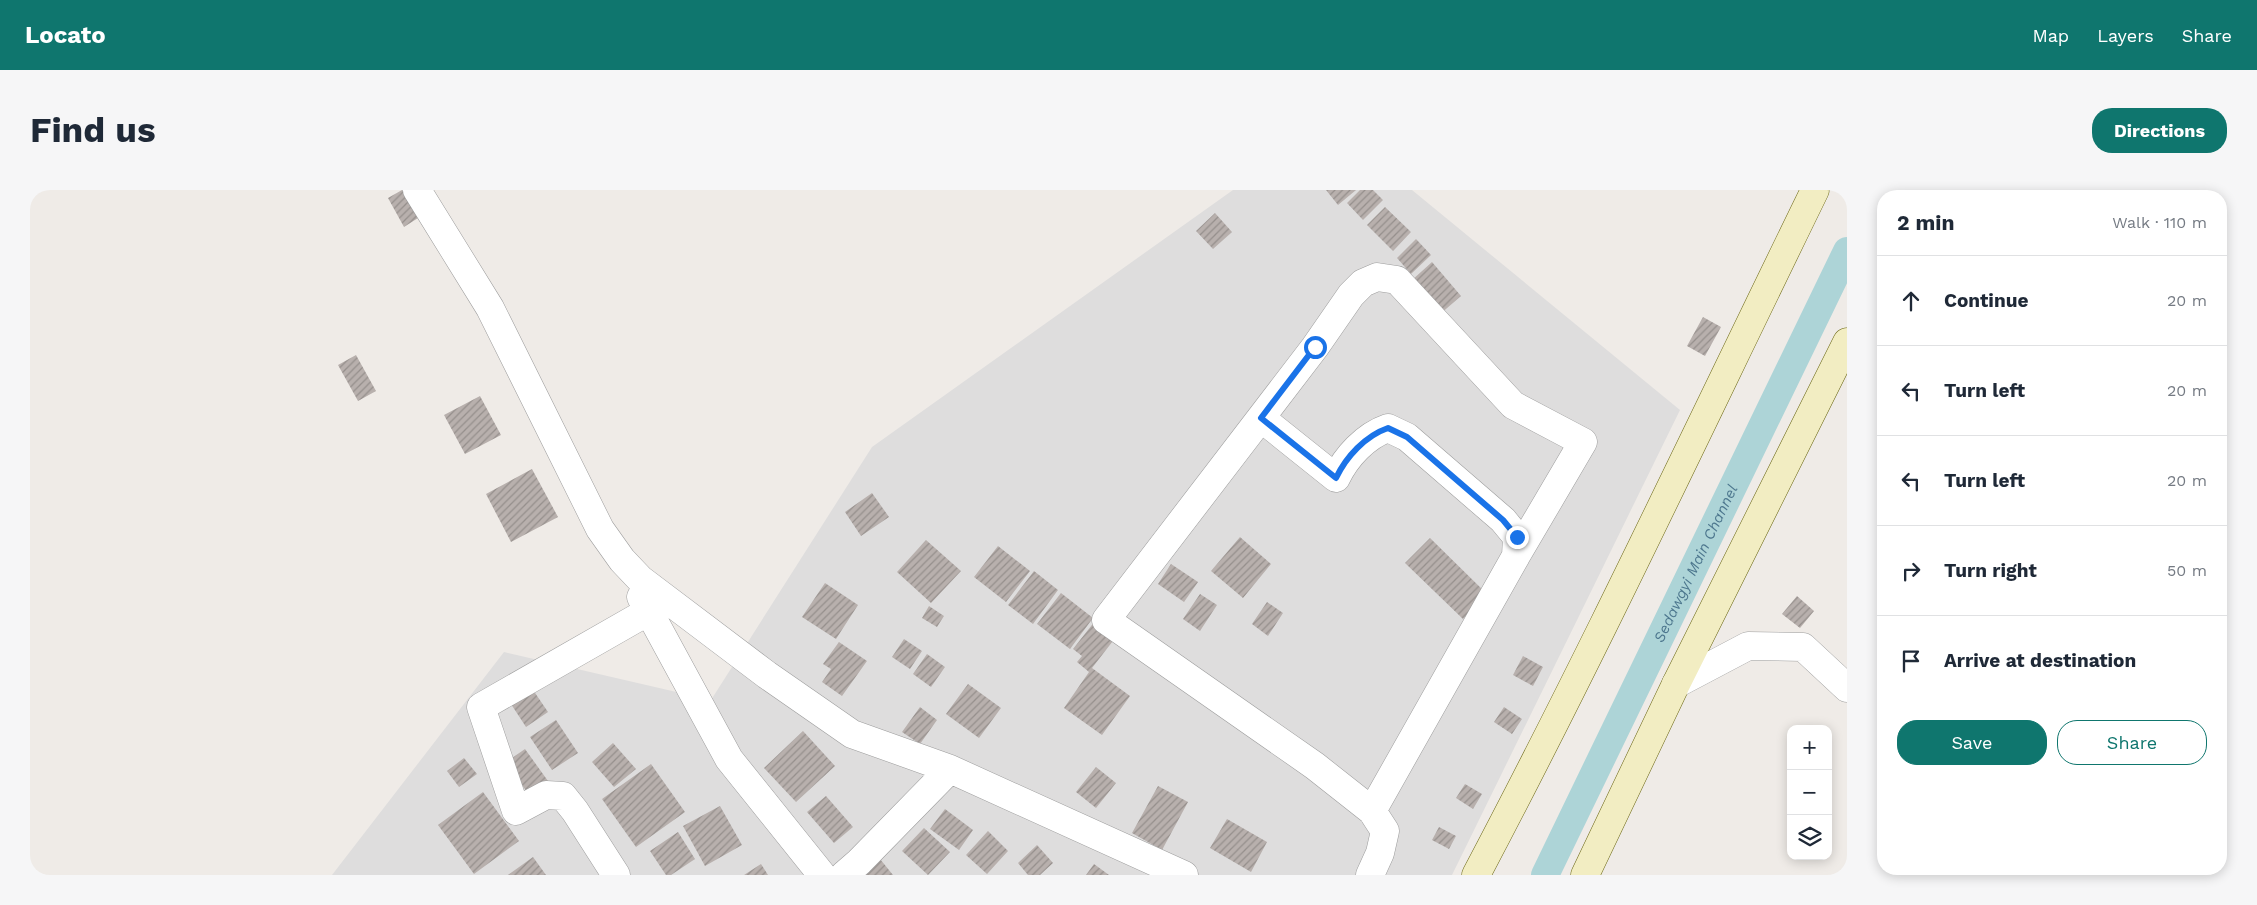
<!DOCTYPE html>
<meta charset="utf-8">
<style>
:root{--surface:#fff;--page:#f6f6f7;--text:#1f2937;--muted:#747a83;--line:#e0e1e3;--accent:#0f766e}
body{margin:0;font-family:"Work Sans",sans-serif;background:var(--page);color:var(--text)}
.controls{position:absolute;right:15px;bottom:15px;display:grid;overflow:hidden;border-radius:10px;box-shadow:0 2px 12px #0003}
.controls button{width:45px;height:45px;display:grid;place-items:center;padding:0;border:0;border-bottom:1px solid var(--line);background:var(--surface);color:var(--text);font:25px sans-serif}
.stop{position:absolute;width:15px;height:15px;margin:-11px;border:4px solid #1a73e8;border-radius:50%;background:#fff}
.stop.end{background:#1a73e8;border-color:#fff;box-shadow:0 1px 5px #0008}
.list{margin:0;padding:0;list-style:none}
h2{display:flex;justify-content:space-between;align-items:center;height:65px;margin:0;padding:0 20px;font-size:21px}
h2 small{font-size:16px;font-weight:400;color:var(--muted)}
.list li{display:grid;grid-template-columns:32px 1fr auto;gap:15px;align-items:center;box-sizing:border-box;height:90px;padding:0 20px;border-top:1px solid var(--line)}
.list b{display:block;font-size:19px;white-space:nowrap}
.list em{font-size:16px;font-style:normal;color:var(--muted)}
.actions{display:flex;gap:10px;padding:15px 20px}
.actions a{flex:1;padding:11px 0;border:1px solid var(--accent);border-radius:20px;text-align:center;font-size:18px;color:var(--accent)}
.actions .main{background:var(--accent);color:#fff}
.icon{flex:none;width:28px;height:28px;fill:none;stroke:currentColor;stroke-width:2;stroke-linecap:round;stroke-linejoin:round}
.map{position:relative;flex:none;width:1817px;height:685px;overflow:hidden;border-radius:20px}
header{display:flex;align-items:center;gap:30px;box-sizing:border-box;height:70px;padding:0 25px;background:var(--accent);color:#fff}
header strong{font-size:24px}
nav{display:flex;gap:28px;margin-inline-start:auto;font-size:18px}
.intro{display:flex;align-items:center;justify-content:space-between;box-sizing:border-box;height:120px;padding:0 30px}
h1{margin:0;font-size:35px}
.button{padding:12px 22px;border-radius:20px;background:var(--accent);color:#fff;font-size:18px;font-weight:700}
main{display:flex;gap:30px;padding:0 30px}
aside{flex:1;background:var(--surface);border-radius:20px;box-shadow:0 2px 12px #0003}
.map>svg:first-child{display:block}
</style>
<header>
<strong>Locato</strong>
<nav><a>Map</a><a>Layers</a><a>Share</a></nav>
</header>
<div class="intro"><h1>Find us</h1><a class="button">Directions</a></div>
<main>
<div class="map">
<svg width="1817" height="685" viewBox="0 0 1817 685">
<defs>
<pattern id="building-hatch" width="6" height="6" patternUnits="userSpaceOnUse" patternTransform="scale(1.25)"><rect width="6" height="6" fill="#b8b0ad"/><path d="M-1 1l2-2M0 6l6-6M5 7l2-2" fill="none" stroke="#958f8c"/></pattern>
</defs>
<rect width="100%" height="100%" fill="#efebe7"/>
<!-- residential -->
<path fill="#dedddd" d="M1203,0H1382L1650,220L1422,685H302L474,462L681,510L842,257Z"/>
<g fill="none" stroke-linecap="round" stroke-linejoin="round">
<!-- canal -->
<path stroke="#add4d7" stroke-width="28" id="s1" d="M1515,685L1817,61"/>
</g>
<!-- building -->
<path fill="url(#building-hatch)" d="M372,0L388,28L374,37L358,8Z
M1296,0H1326L1308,15Z
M1330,0H1343L1353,10L1333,30L1317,13Z
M1355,17L1381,42L1363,61L1337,35Z
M1185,23L1202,42L1183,59L1166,41Z
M1386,49L1401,65L1381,84L1367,68Z
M1402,72L1431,106L1409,125L1381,91Z
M1673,127L1691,137L1675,166L1657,156Z
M326,165L346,201L328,211L308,175Z
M450,206L471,245L435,264L414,225Z
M502,279L528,327L481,352L456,304Z
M842,303L859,327L831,346L815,322Z
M1210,347L1241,374L1213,408L1181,381Z
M1400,348L1457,404L1433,429L1375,373Z
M896,350L931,381L901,413L867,382Z
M968,356L1000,381L976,412L944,387Z
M1141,374L1168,392L1154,412L1128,394Z
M1004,381L1028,400L1003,434L978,415Z
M795,393L828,415L806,449L772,427Z
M1031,403L1063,428L1040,459L1007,434Z
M1170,404L1187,415L1170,441L1153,429Z
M1767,406L1784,421L1770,438L1752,424Z
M1237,412L1253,423L1238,446L1222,434Z
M899,416L914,426L907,437L892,428Z
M1065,431L1086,447L1062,478L1100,506L1072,545L1034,518L1059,482L1047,472L1052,466L1043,459Z
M874,449L892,461L880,479L862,467Z
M809,452L837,471L812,506L792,492L801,479L793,474Z
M897,464L915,477L901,497L883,484Z
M1493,466L1513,477L1503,496L1483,485Z
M938,494L971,518L949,548L916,524Z
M501,497L518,522L496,537L479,511Z
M890,517L907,530L890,554L872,542Z
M1474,517L1492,529L1482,544L1464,532Z
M526,530L548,563L522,580L500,547Z
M773,541L805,576L766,612L734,578Z
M583,553L606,579L584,597L562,572Z
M495,559L518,591L499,605L476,572Z
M434,568L447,584L429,597L417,581Z
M621,574L655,622L606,657L572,609Z
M1066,577L1086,593L1066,618L1046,602Z
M1435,594L1452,604L1443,619L1426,608Z
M1128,596L1158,612L1132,660L1102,643Z
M453,602L489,651L444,684L408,635Z
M796,606L823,637L804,653L777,622Z
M690,616L712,655L675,676L653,636Z
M915,619L943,640L929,660L900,639Z
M1197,629L1237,652L1221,682L1180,658Z
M1409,637L1426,646L1419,659L1402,650Z
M894,638L920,662L898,685L872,661Z
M958,641L978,661L957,684L936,665Z
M648,642L665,669L641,685H636L620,661Z
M1007,655L1023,673L1010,685H998L988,673Z
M503,667L516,685H478Z
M850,669L863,685H832Z
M731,674L738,685H714Z
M1064,674L1079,685H1056Z"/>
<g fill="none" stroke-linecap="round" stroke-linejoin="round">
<!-- street casing -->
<g stroke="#9d9d9d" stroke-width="29">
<path id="street" d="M387,0L460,118L570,339L592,370L610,389L737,485L822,544L920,579L1154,685
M1231,228L1306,288C1316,267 1335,246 1358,238L1377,247L1473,330L1487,347L1486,366L1342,621
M611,407L699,569L792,685
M1646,494L1718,456L1773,457L1817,498
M586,685L545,621L533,606L516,605L486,621L451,517L619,421
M814,685L829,672L920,579
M1340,685L1350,663L1355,641L1342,621L1285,576L1076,430L1285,157L1321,105L1333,93L1347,87L1367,90L1483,215L1553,252L1486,366"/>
</g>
<!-- secondary casing -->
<g stroke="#6a6613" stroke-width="29">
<path id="secondary" d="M1446,685C1565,460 1673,229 1785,0
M1555,685L1646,494L1817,152"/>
</g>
<!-- street -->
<use href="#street" stroke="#fff" stroke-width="28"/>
<!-- secondary -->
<use href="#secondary" stroke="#f2edc2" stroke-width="28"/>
</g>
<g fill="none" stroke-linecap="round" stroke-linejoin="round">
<!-- route -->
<path stroke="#1a73e8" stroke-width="6" d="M1285,157L1231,228L1306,288C1316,267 1335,246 1358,238L1377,247L1473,330L1487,347"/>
</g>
<g text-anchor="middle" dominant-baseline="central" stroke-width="4.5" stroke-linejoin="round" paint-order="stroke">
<!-- water labels -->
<g font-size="15" font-style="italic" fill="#4d778e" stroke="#fff">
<text stroke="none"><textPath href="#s1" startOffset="346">Sedawgyi Main Channel</textPath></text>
</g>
</g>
</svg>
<div class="controls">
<button>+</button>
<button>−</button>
<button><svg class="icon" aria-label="layers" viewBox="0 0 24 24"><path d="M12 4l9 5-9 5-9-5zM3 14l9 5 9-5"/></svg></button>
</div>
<div class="stop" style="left:1285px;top:157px"></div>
<div class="stop end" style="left:1487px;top:347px"></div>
</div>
<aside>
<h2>2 min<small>Walk · 110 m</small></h2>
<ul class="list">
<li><svg class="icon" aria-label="ahead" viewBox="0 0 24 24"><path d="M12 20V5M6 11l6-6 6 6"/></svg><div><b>Continue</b></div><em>20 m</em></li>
<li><svg class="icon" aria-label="left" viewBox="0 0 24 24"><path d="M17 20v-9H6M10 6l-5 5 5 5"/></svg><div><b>Turn left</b></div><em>20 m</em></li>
<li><svg class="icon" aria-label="left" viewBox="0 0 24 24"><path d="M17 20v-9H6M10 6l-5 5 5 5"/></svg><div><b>Turn left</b></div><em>20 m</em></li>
<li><svg class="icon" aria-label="right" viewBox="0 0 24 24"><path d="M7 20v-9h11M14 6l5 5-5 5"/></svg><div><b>Turn right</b></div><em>50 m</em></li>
<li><svg class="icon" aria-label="arrive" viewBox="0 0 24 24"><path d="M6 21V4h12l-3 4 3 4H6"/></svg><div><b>Arrive at destination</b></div></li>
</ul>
<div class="actions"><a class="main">Save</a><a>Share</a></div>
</aside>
</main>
